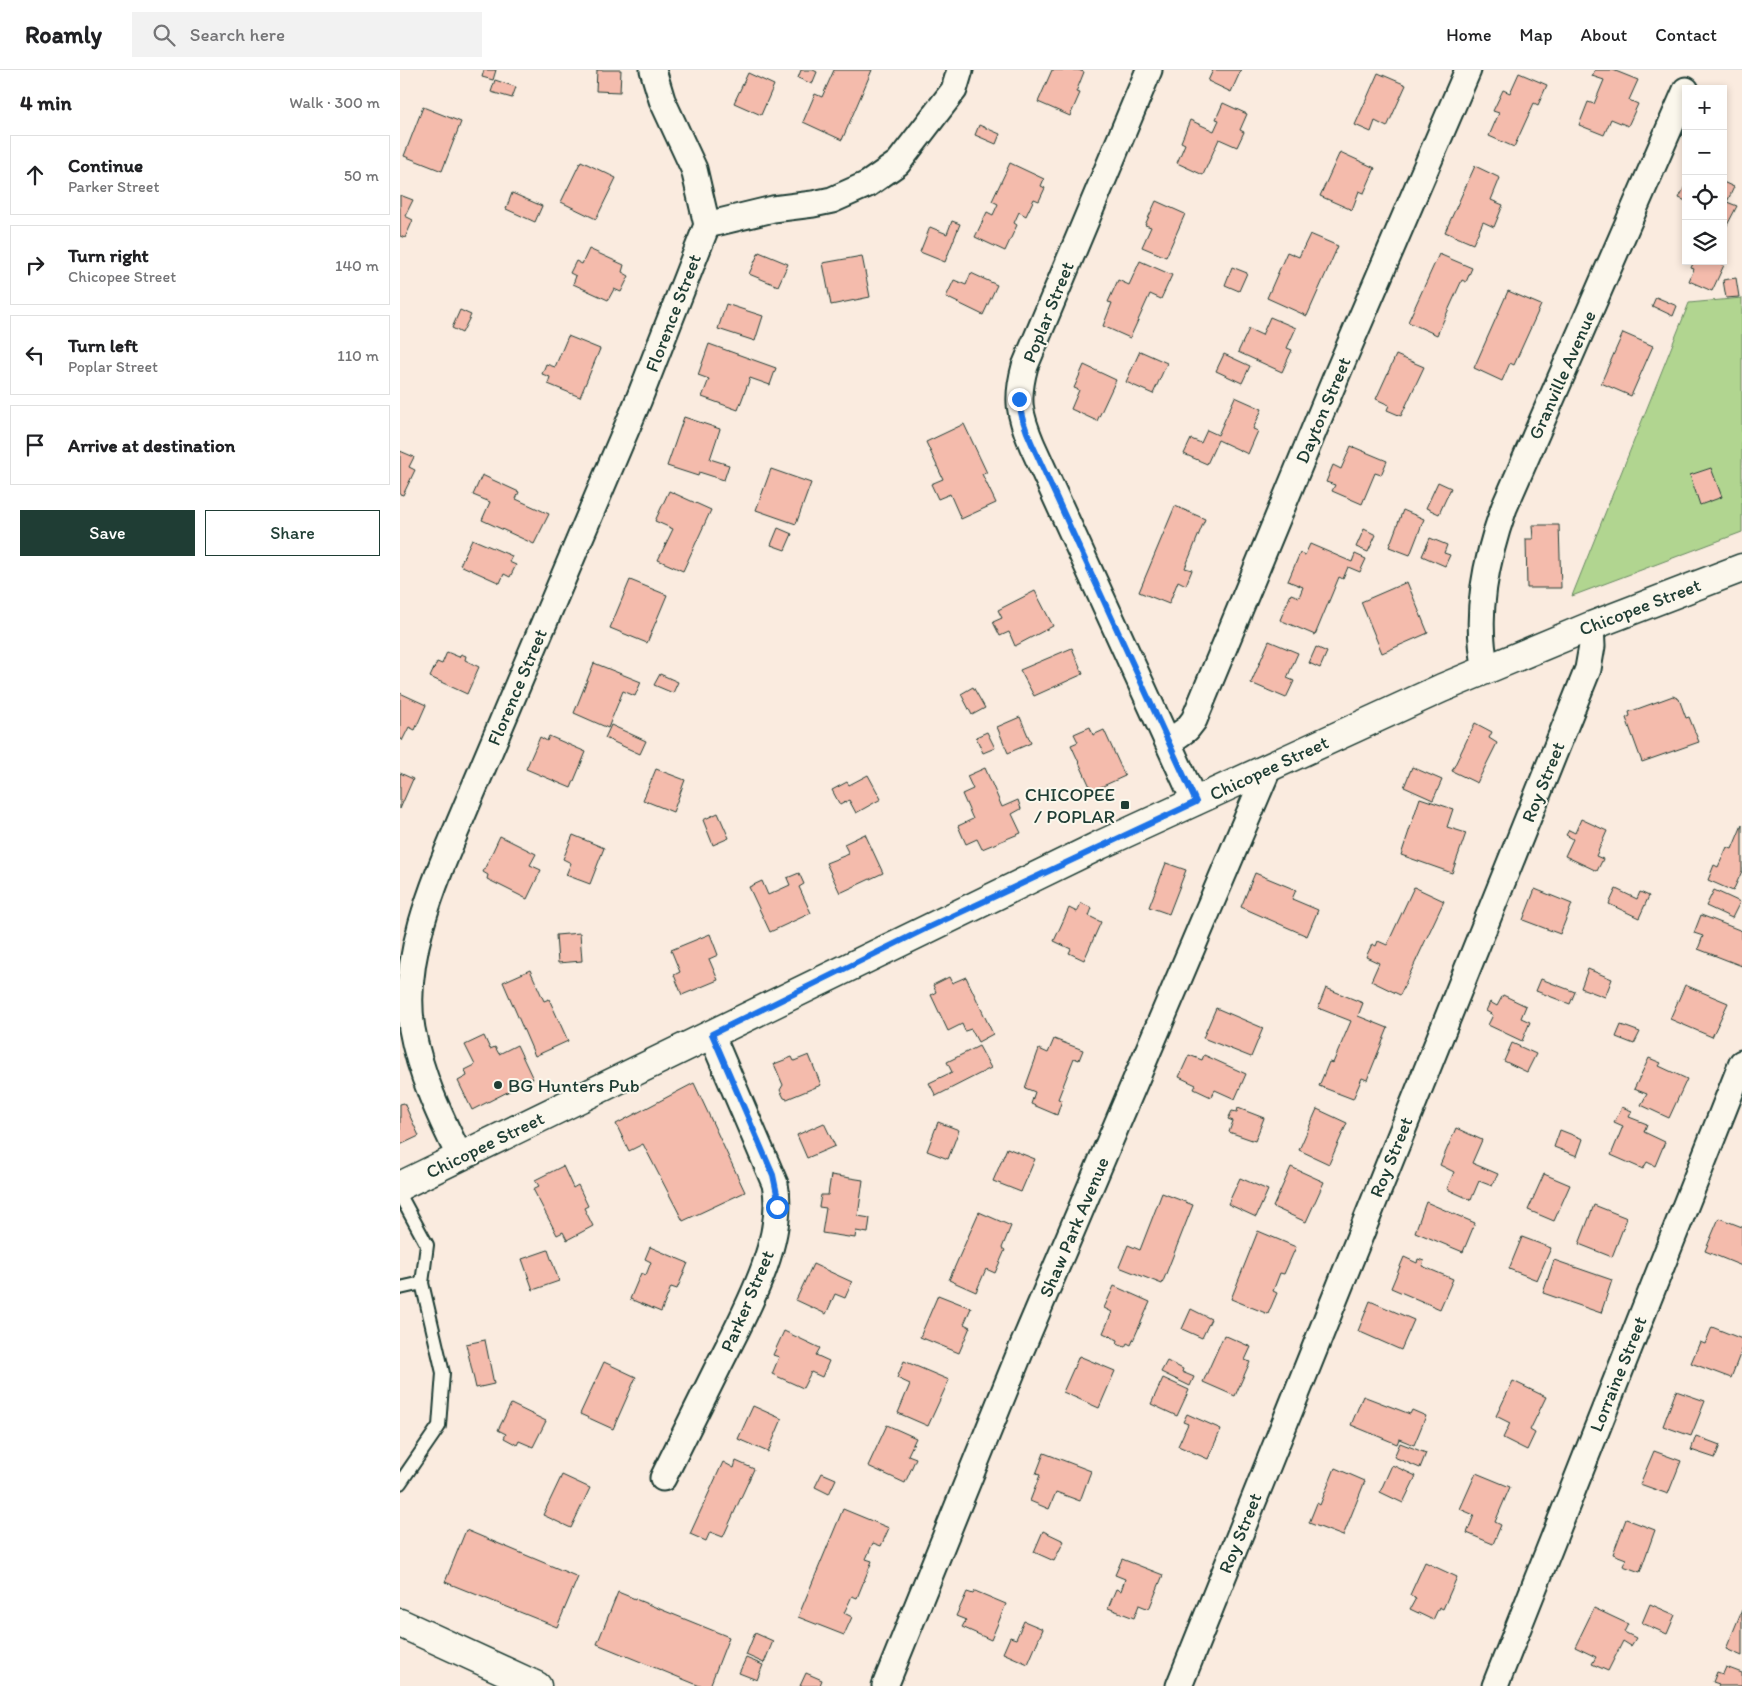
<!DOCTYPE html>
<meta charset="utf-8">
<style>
:root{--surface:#fff;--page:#f2f2f2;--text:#202124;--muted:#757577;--line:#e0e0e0;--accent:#1f3d34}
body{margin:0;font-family:Itim,sans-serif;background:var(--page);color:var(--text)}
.controls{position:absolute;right:15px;top:15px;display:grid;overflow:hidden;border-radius:0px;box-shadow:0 2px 8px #0003}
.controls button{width:45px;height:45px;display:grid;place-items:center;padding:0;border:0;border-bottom:1px solid var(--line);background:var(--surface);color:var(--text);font:25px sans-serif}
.stop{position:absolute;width:15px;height:15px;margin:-11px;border:4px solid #1a73e8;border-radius:50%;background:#fff}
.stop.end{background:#1a73e8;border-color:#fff;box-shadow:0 1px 5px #0008}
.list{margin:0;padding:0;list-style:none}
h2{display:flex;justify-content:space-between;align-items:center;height:65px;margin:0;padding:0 20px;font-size:21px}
h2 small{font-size:16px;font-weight:400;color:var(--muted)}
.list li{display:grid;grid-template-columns:32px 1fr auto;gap:15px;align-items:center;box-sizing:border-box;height:80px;margin:0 10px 10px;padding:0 10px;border:1px solid var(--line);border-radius:0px}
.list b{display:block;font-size:19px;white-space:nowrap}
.list p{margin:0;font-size:16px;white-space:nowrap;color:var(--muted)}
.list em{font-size:16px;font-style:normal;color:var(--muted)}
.actions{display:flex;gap:10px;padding:15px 20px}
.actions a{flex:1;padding:11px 0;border:1px solid var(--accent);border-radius:0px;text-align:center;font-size:18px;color:var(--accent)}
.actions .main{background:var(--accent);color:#fff}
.icon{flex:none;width:28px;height:28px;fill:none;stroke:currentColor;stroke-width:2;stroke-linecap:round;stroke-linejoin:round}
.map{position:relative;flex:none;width:1342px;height:1616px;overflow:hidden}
header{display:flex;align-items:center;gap:30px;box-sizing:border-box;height:70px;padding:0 25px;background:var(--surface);border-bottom:1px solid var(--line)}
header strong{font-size:24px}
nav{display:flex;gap:28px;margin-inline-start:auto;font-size:18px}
.search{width:350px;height:45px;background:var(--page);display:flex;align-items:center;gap:12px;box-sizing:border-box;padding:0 18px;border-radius:0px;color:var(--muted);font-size:19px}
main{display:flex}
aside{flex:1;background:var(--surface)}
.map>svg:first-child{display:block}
</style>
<header>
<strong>Roamly</strong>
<div class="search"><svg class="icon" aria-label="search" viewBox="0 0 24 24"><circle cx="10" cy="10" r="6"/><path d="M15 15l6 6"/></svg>Search here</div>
<nav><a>Home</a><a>Map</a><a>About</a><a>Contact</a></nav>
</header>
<main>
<aside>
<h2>4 min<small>Walk · 300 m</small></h2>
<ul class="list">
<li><svg class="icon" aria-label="ahead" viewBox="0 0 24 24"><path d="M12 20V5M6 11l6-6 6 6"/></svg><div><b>Continue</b><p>Parker Street</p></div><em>50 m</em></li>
<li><svg class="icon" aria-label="right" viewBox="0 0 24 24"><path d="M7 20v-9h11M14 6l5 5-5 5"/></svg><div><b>Turn right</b><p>Chicopee Street</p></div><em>140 m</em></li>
<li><svg class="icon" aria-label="left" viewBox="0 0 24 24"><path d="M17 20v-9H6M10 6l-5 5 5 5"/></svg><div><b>Turn left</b><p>Poplar Street</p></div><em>110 m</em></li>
<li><svg class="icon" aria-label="arrive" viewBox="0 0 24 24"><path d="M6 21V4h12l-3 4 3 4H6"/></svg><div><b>Arrive at destination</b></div></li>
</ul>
<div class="actions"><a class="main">Save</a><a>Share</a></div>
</aside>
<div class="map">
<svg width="1342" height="1616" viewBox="0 0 1342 1616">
<rect width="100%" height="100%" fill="#faebdf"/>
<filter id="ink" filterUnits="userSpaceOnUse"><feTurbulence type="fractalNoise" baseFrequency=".02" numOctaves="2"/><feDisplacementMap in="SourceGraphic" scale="10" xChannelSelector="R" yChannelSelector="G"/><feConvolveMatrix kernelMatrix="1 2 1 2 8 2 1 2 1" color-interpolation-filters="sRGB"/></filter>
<g filter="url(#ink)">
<!-- green -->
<path fill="#b1d590" stroke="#688962" d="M1342,228V462L1172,526L1289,233Z"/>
<!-- building -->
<path fill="#f4bbac" stroke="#1f3d34" d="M84,0H96L93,10L82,7Z
M197,0H221L220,22L196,21Z
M401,0H413L417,2L412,14L398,8Z
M434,0H472L442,70L403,52L415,24L422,27Z
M652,0H678L684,2L676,22L680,23L670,46L638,32Z
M813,0H841L831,22L808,11Z
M1195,0H1213L1238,10L1229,30L1238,34L1228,56L1211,49L1204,65L1179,55L1188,32L1194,34L1204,10L1192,6Z
M348,3L374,15L361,45L334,33Z
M978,3L1006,15L987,57L975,51L971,62L955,55Z
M1119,3L1147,15L1138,35L1134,33L1114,77L1089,66L1099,43L1093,41L1103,20L1110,23Z
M95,10L116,17L112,28L91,22Z
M823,33L847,44L840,60L844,62L837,77L819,69L803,105L777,93L785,74L781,72L790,50L814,61L819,50L816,49Z
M23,37L61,52L42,101L4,86Z
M579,55L600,64L596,74L575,65Z
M940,82L975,98L964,123L959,121L952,140L920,126Z
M181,91L216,108L196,149L161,132Z
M610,93L644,109L641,116L645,118L639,131L634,129L626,146L619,142L614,153L617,155L605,181L575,167L587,142L593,145L598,134L592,131Z
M1075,96L1100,108L1091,130L1103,135L1094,157L1083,152L1073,174L1045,162Z
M1323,112L1334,117L1327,132L1337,136L1324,161Z
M1286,114V131L1279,128Z
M112,123L142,136L135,152L106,139Z
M0,125L13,130L5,146L13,150L5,168L0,166Z
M756,131L785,144L766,187L742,177L751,157L745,155Z
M552,151L560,154L545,192L520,182L530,157L547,164Z
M910,164L938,176L907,246L867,228L887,182L899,187Z
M189,179L224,195L222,202L229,206L221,222L214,219L208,230L173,214L176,206L170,203L176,191L182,194Z
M359,182L388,194L378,216L349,204Z
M1039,184L1072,198L1066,212L1062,210L1037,265L1008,252Z
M462,186L470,227L431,235L423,193Z
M740,191L772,205L761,229L750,224L730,268L703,256L712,233L708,232L718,210L729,215Z
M1294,191H1316L1324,195L1312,221L1289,211L1294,199L1291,198Z
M832,197L847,203L839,221L825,215Z
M571,203L597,215L583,245L546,227L554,210L566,215Z
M1336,208L1339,227L1326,228L1323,210Z
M1108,221L1141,235L1114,295L1110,293L1102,311L1074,298Z
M1256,227L1277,236L1273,246L1252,236Z
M326,234L363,246L355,271L318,259Z
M60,240L71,245L62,263L52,258Z
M870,247L896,258L887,278L892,280L882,302L838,282L849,259L862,265Z
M1223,263L1253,276L1231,326L1201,313Z
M168,266L200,279L180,327L148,314L150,307L142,304L146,294L155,297Z
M309,274L376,298L370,315L350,308L338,340L302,327L309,309L298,305Z
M740,281L767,293L753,324L726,312Z
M824,284L850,296L842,313L816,301Z
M996,285L1024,297L1001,346L987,340L989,335L976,329Z
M684,295L716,310L697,351L671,339L679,320L674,318Z
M835,327L862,339L853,359L858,361L848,384L818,370L807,394L784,384L791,369L801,373L807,360L818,365Z
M284,347L320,359L310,389L329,395L324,410L299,402L298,406L267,396Z
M564,354L587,403L582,404L596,433L561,449L550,424L538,429L531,414L543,409L526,372Z
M951,376L987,391L981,405L975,403L962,434L932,421L935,415L926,412L933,395L941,399Z
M0,381L14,387L9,397L15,400L3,425L0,424Z
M1311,398L1322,427L1300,435L1290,405Z
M371,399L411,413L396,454L356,440Z
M82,405L119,422L116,429L149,444L134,474L82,450L90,432L73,425Z
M1038,412L1051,418L1039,444L1026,438Z
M269,421L311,440L283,501L258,490L273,459L255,451Z
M775,436L805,449L785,498L792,500L786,515L778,511L769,534L739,522Z
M1003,440L1024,449L1010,485L989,477Z
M1132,455H1159L1161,518H1127L1126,469H1133Z
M378,458L392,464L385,480L371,475Z
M964,459L976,465L968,482L956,477Z
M1030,468L1047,475L1044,483L1050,485L1045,496L1022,486Z
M72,469L112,486L109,492L116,495L110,507L104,504L100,513L60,495Z
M910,474L952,492L955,484L966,489L960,502L948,497L943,509L939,507L915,565L880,550L891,524L899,527L903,517L888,511L900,483L905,485Z
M230,510L267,525L247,573L210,558Z
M1007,512L1028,563L982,583L961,532Z
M635,521L653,556L615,576L609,562L600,566L593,552L602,548L598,540Z
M869,571L898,583L887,608L894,611L886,628L851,613Z
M916,577L927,582L920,598L909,593Z
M672,578L683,604L634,626L620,600Z
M47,582L59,587L61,584L66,586L65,590L79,597L67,624L30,607L37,592L42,594Z
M194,593L241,612L235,626L223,621L208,658L174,643Z
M260,604L278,612L273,623L254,615Z
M573,617L585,638L572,645L561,624Z
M0,623L26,635L15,660L9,657L2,671L0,669Z
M1273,626L1279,629L1286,648L1289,647L1299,672L1242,692L1226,648L1230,646L1229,642Z
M620,647L631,673L608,683L597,657Z
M1075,653L1092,662L1089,668L1097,673L1077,713L1052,701Z
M211,655L246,671L240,684L205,668Z
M690,657L693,665L704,660L725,706L692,721L671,675L678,672L674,664Z
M587,662L595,678L583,683L576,667Z
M149,666L186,682L171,718L126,699L140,667L147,671Z
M1012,697L1042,710L1033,730L1004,717Z
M585,698L602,737L618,730L621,739L612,744L621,763L582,779L577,769L566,774L558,756L573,749L562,724L573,719L567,706Z
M256,699L285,710L273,742L243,730Z
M0,703L13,709L0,739Z
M468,705L481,729L456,743L449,730L440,735L432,720L447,712L449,715Z
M1020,728L1053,739L1047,757L1066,763L1052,803L1001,785Z
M318,743L329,768L313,775L303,750Z
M1181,749L1207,761L1196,786L1203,789L1197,801L1165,786L1173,769L1166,765L1169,760L1175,763Z
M1342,755V801L1333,821L1308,810L1314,795L1318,797L1327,777L1332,779Z
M465,764L483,803L440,823L426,793L449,784L444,774Z
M173,765L204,778L190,814L166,805L171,793L163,789Z
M100,766L136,784L130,795L141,800L127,829L87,809L88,805L83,802Z
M766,793L786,800L769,844L749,837Z
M399,803L404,814L399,817L411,843L370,862L349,817L362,811L368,825L390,815L387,808Z
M855,803L896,820L892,829L918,840L907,866L841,837Z
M1014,817L1044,831L1000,925L971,911L979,893L966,887L972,874L976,876L978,871L987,875Z
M1135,819L1172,834L1160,864L1123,850Z
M1216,819L1237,829L1240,822L1249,826L1239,848L1209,834Z
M1314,820L1340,832L1332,848L1306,836Z
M681,833L692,838L689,846L701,852L684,890L669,883L671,879L654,871L669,838L677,842Z
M1301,845L1342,861V896L1298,879L1303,866L1294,863Z
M180,863L182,891L158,893L156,865Z
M310,864L318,885L309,889L318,910L282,925L274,905L280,902L271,880Z
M1188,899L1212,909L1205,927L1181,918Z
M130,900L144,931L149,929L168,971L135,986L103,912Z
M549,907L552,913L566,907L593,964L578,972L571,959L565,961L562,954L548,961L531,925L536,922L533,915Z
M1141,909L1175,922L1170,934L1136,921Z
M1285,915L1328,933L1312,967L1270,949Z
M926,918L963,933L958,946L988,958L967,1010L962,1008L953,1029L919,1016L929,992L933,993L951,951L918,938Z
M1103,925L1126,936L1121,948L1130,952L1122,971L1088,955L1093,945L1086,941L1090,932L1097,936Z
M816,938L863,958L851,987L803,968Z
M1221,955L1240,962L1234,974L1216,967Z
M84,966L90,979L95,977L99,984L117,975L133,1009L72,1040L58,1011L67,1006L65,1000L75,995L65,975Z
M654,969L683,980L679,990L674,988L658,1029L662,1030L657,1045L631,1034L635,1022L625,1018L639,979L648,983Z
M1112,973L1136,984L1127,1002L1104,991Z
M579,976L591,998L536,1026L529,1013L552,1002L547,992Z
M409,985L421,1015L387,1029L384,1028L380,1020L383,1015L374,994L392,987L394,991Z
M789,985L802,990L804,985L846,1004L835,1029L815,1020L811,1027L794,1019L796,1015L779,1007Z
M1249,988L1261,993L1259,996L1287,1009L1269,1048L1241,1035L1247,1024L1234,1019Z
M294,1013L345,1122L283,1151L243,1074L229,1081L216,1054Z
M4,1033L19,1066L0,1075V1034Z
M1222,1037L1232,1041L1229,1047L1247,1054L1244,1062L1265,1072L1255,1096L1247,1092L1243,1099L1211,1085L1223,1056L1214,1052Z
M838,1038L864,1048L855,1071L829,1062L833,1051L828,1049L832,1041L837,1042Z
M917,1039L947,1053L929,1094L899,1080Z
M538,1052L559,1060L548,1089L527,1081Z
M424,1053L435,1076L407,1088L397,1065Z
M1056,1058L1082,1070L1072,1093L1098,1104L1092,1116L1079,1111L1071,1130L1047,1119L1054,1102L1040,1095Z
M1160,1060L1183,1069L1177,1086L1154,1077Z
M607,1078L635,1089L621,1122L593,1111Z
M163,1096L173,1118L178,1115L188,1136L184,1138L193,1156L167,1170L163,1162L157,1165L133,1119L139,1116L135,1110Z
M891,1097L924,1112L906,1152L873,1137Z
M1144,1104L1170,1115L1154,1151L1128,1140Z
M431,1105L463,1110L458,1146L470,1148L468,1163L456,1161L455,1168L422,1163L426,1138L419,1137L421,1125H428Z
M840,1108L868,1120L856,1147L828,1134Z
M762,1123L793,1135L762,1214L719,1197L728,1175L740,1180Z
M1026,1132L1075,1153L1063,1182L1015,1162Z
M1194,1135L1227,1148L1212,1187L1179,1174Z
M579,1142L611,1156L602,1178L605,1180L595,1203L586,1199L576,1222L549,1210Z
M1319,1148L1342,1157V1196L1305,1181Z
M858,1161L896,1177L884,1204L880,1203L873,1221L877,1223L868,1244L831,1229Z
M1122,1167L1151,1178L1137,1210L1109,1199Z
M250,1177L288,1193L277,1219L271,1217L261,1242L230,1229L241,1203L246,1205L251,1192L245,1189Z
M148,1180L159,1211L133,1220L122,1189Z
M1004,1187L1017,1193L1018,1189L1024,1191L1022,1196L1053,1209L1040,1239L991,1218Z
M1154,1190L1212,1210L1201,1243L1143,1223Z
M413,1194L452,1212L445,1228L435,1224L426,1244L396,1230Z
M714,1216L750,1232L731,1275L727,1273L725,1277L717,1274L718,1270L703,1263L712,1242L704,1238Z
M538,1225L571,1238L564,1254L570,1257L559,1283L520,1267Z
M970,1231L1014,1250L1001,1280L958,1261Z
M791,1239L811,1249L802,1268L782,1259Z
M1312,1257L1342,1269V1279L1331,1308L1291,1293L1300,1272L1305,1274Z
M384,1261L420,1278L416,1285L429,1291L422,1307L411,1302L403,1318L372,1304L379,1287L373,1285Z
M824,1265L851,1277L845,1290L850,1292L835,1326L803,1312Z
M85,1270L94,1314L76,1318L66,1274Z
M679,1286L715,1301L699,1338L663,1322Z
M504,1291L549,1310L528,1356L498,1343L510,1314L497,1308Z
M767,1291L783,1299L782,1302L794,1307L790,1316L761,1302Z
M204,1292L236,1307L213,1359L180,1344Z
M763,1308L789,1320L777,1346L751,1334Z
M1113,1311L1146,1327L1130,1360L1135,1363L1127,1380L1103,1368L1110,1353L1096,1346Z
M1276,1321L1305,1331L1291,1366L1263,1356Z
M963,1326L1010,1344L1012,1340L1026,1346L1014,1375L999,1369L997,1374L951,1355Z
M111,1334L146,1351L133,1377L119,1371L117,1375L104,1368L106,1364L98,1360Z
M353,1336L382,1349L368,1382L338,1369Z
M787,1344L821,1359L808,1389L778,1376L788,1354L783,1352Z
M487,1355L516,1368L508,1385L516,1388L505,1413L468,1396Z
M1296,1366L1320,1375L1315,1388L1291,1380Z
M1000,1373L1026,1383L1020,1398L994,1387Z
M1254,1381L1281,1391L1268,1424L1240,1414Z
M644,1383L691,1401L680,1431L656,1422L649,1439L630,1431L640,1405L636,1404Z
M336,1391L354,1399L323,1467L310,1462L306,1471L290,1464L323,1392L334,1398Z
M992,1395L1016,1406L1003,1433L980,1422Z
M935,1398L965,1411L943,1466L909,1453L917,1433L920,1435Z
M422,1403L436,1409L429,1424L415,1417Z
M1076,1403L1110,1417L1095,1452L1101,1455L1093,1474L1067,1463L1074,1445L1060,1439Z
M162,1405L190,1418L171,1458L143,1445Z
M443,1439L489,1458L481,1476L473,1473L466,1489L472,1491L457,1528L452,1526L444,1543L452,1547L444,1565L398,1547Z
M1226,1449L1255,1460L1240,1502L1223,1496L1226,1489L1213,1484Z
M66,1460L178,1507L157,1557L45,1512Z
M643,1461L664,1471L654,1491L634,1482Z
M722,1489L763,1505L749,1539L739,1535L734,1548L708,1538L716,1519L721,1521L725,1509L715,1505Z
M1025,1492L1057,1507L1043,1539L1039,1537L1033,1550L1010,1539L1016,1528L1010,1525Z
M575,1521L606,1534L591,1570L562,1557L566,1550L556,1546L567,1522L573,1524Z
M218,1522L329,1567L310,1616H300L197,1574Z
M1250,1534L1275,1545L1267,1564L1242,1553Z
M1194,1538L1228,1554L1224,1562L1236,1568L1231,1576L1223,1571L1208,1601L1192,1594L1196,1587L1175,1577Z
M1342,1540V1586L1326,1579Z
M624,1551L643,1559L628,1594L603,1583L610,1567L616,1569Z
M355,1563L373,1571L364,1593L346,1585Z
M346,1588L363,1595L357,1610L339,1603Z
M1326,1597L1342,1603V1616H1318L1319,1614L1313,1612L1317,1602L1323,1604Z
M406,1603L422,1610L420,1615L423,1616H400Z"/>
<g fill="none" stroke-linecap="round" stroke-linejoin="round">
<!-- service casing -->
<g stroke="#1f3d34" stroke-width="16">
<path id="service" d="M0,1125L27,1175L22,1213L43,1303L39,1356L0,1413
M0,1218L22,1213"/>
</g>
<!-- minor casing -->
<g stroke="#1f3d34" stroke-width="29">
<path id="minor" d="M253,0L262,30L294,99L307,155
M749,0L625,296C616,329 619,344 632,375L795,732
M307,155L373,139L413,134L432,130L468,114L498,93L554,20L560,0
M1086,599C1074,545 1086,490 1104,438L1286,20
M769,672L787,659L794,650L938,302L1068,0
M60,1087C40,1047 20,1004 12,959C0,885 38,804 66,737L239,329L307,155
M263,1408C281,1372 299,1336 317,1299C342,1248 387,1172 375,1114L311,964
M485,1616L621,1280L868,699
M779,1616L1188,599L1192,576L1191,556
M1095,1616L1342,993"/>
</g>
<!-- secondary casing -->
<g stroke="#1f3d34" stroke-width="31">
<path id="secondary" d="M0,1116L700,775L1042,618L1191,556L1342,498
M0,1553L137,1616"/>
</g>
<!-- service -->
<use href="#service" stroke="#fbf7ec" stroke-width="12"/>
<!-- minor -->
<use href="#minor" stroke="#fbf7ec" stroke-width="25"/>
<!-- secondary -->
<use href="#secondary" stroke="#fbf7ec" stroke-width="28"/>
</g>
</g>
<g fill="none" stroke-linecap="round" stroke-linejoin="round" filter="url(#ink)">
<!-- route -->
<path stroke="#1a73e8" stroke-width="6" d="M377,1137V1124L373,1105L312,964L527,858L796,732L632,374C625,359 620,345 619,329"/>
</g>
<!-- markers -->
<g fill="#1f3d34" stroke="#fbf7ec" stroke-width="2">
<rect x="720" y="730" width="10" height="10" rx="2.5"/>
<circle cx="98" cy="1015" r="5"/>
</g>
<g text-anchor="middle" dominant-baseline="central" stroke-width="4" stroke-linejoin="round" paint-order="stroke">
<!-- street labels -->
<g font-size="19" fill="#1f3d34" stroke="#fbf7ec">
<text transform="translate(648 242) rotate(-68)">Poplar Street</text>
<text transform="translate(273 243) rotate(-69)">Florence Street</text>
<text transform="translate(1162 305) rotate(-66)">Granville Avenue</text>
<text transform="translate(923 340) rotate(-67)">Dayton Street</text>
<text transform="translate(1240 537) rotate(-21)">Chicopee Street</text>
<text transform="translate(117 617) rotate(-67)">Florence Street</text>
<text transform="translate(869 698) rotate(-25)">Chicopee Street</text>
<text transform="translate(1143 712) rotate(-68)">Roy Street</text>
<text transform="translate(85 1075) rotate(-26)">Chicopee Street</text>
<text transform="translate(991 1087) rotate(-68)">Roy Street</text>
<text transform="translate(674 1157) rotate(-67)">Shaw Park Avenue</text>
<text transform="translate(347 1231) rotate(-67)">Parker Street</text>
<text transform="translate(1218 1304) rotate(-68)">Lorraine Street</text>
<text transform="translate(840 1463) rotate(-68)">Roy Street</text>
</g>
<!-- poi labels -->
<g font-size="19" fill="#1f3d34" stroke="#fbf7ec" text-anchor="end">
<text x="715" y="724">CHICOPEE<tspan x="715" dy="22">/ POPLAR</tspan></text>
<text x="108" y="1015" text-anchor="start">BG Hunters Pub</text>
</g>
</g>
</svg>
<div class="controls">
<button>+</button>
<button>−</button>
<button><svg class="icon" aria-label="locate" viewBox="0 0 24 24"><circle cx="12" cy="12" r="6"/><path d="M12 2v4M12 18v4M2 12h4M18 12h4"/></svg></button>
<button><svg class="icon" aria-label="layers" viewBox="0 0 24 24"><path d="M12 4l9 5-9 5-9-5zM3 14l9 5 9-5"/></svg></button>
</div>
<div class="stop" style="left:377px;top:1137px"></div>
<div class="stop end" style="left:619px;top:329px"></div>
</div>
</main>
